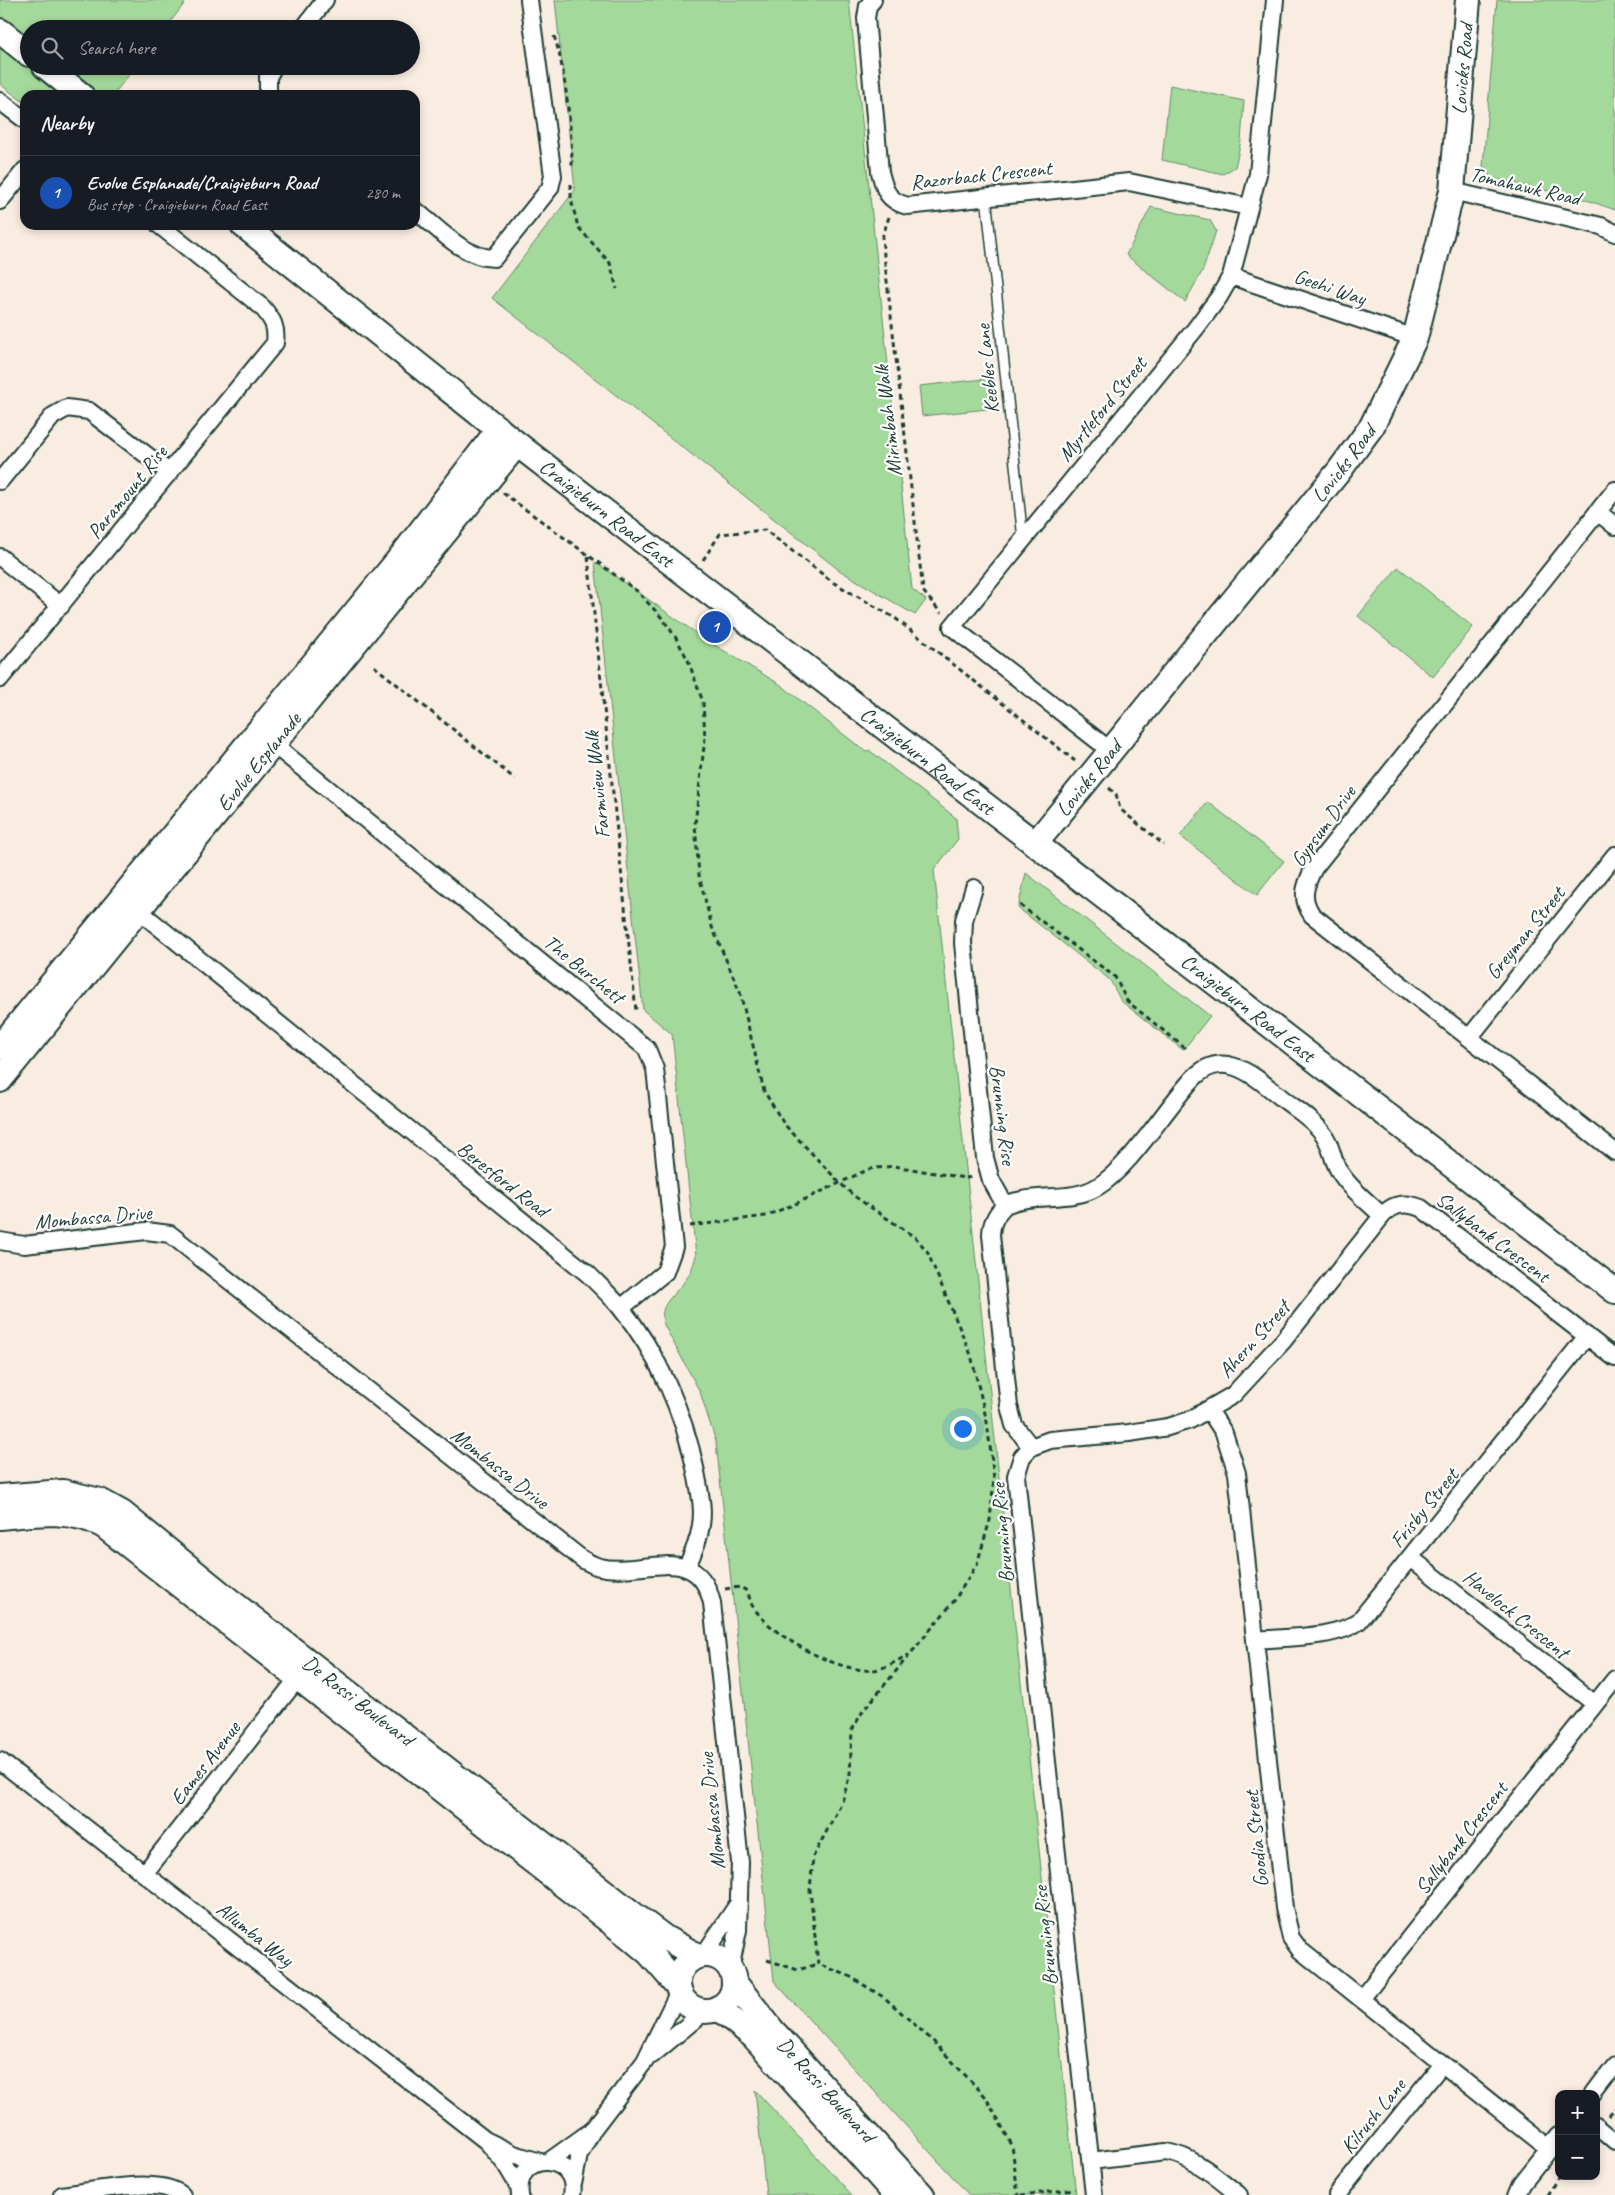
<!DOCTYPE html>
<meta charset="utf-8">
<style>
:root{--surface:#171b24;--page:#242831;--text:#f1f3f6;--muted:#9ea1a6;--line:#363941;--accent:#92a19f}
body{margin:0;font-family:Caveat,sans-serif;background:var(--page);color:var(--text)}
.controls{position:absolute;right:15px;bottom:15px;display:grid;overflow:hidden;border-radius:10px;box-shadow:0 2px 8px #0003}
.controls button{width:45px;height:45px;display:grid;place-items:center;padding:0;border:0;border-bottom:1px solid var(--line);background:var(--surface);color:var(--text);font:25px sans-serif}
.you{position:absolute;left:962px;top:1428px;width:18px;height:18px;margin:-12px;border:4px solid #fff;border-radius:50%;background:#1a73e8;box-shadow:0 0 0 8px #1a73e833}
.badge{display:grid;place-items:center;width:32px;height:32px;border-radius:50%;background:var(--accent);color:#fff;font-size:16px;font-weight:700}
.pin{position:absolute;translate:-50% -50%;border:2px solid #fff;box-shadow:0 1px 5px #0006}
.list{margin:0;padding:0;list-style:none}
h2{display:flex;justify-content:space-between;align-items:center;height:65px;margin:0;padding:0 20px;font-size:21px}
h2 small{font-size:16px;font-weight:400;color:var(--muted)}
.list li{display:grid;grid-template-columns:32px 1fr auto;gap:15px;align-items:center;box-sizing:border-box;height:75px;padding:0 20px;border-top:1px solid var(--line)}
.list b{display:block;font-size:19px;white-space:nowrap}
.list p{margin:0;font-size:16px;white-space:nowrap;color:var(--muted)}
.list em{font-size:16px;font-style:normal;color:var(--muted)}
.icon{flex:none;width:28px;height:28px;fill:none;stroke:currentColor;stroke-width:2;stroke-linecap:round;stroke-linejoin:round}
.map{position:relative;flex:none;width:1615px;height:2195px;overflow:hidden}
.search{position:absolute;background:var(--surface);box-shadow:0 2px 8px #0003;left:20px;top:20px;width:400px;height:55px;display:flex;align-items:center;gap:12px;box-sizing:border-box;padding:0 18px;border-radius:28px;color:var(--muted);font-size:19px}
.panel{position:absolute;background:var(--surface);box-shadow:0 2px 8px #0003;left:20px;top:90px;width:400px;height:140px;border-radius:15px}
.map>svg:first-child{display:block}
</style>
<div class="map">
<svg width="1615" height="2195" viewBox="0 0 1615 2195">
<rect width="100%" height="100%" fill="#f9ede1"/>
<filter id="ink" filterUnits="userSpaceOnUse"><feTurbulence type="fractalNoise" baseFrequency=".02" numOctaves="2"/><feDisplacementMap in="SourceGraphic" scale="10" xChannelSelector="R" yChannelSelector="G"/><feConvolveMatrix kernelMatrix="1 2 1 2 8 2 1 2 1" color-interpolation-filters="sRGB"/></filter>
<g filter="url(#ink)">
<!-- green -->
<path fill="#a4d99c" stroke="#628b68" d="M0,0H187L165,29H29V66H136L113,95H25V103L0,84Z
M555,0H849L912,589L926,600L915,615L839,570L492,298L575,190Z
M1497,0H1615V210L1584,199L1491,178L1483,166Z
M1170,85L1244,101L1241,141L1235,167L1223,174L1162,160Z
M1151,207L1210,220L1216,231L1203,270L1185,302L1126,255Z
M994,378L997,408L922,416L919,386Z
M595,562L706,640L781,685L866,752L869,750L956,818L958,839L934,870L1076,2195H969L774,1981L716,1442L700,1392L665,1327C656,1306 673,1297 684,1282C690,1275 693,1266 696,1256L672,1034L643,1010Z
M1398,567L1473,627L1433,677L1358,616Z
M1208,802L1284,861L1257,895L1180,836Z
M1026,873L1210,1016L1183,1050L1121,1001L1110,980L1018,908Z
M755,2090L852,2195H766Z"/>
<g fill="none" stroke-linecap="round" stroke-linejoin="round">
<!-- lane casing -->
<g stroke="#1f3d34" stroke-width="12">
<path id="lane" d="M986,196L1023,539"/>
</g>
<!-- street casing -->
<g stroke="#1f3d34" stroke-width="20">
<path id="street" d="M873,0L868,6L866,18L880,172C885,191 887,200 907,206L1129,182L1249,207
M303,29L325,0
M271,95L268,93V77L274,66
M0,101L25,120
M1452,191L1601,226L1615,233
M0,201L25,170
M415,210C438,228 464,258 494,258L550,188L553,176L529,0
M1231,276L1415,338
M0,481L53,416L67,408L89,411L170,473
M1615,490L1314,868C1305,885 1300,898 1312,915L1615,1152
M1598,512L1615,526
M0,557L61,606
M0,679L275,343C277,327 273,320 262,307L159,225
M273,744L647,1049L655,1069L674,1247L665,1272L621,1308
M1111,751L952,627L1196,328L1219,297L1231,276L1258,174L1275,0
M974,888L964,920L963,943L985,1158L991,1180L1005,1205C996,1214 991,1223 991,1235L1009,1406L1014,1425L1031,1447L1022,1457L1016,1476L1094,2195
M138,910L588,1274C599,1285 610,1295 620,1307C658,1353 684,1413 696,1472C699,1489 704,1507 701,1525C699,1540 693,1554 686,1568
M1469,1038L1615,855
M1005,1205C1034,1192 1070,1203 1097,1187C1129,1168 1164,1111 1190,1082C1222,1044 1255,1077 1283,1099C1296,1109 1311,1118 1321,1131C1331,1142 1331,1156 1338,1169C1348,1187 1367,1201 1382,1216C1393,1203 1406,1202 1421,1208L1615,1358
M0,1241L24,1245L146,1231L170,1234L582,1559C588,1562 594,1566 600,1567C641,1577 698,1540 712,1603L740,1862L738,1930L730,1970
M1209,1410L1224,1433L1237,1473L1284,1908L1291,1938L1300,1950L1549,2149
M1031,1447L1050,1440L1129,1433L1168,1427L1190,1420L1233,1395L1283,1341L1382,1216
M1411,1558L1595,1704
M1255,1640C1285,1637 1335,1639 1359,1621L1587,1336
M0,1761L485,2140L514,2154L540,2162
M144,1874L298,1678
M703,1956L738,1904
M1361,1999L1615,1679
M652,2055L705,2011
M1593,2094L1615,2065
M1596,2125L1615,2141
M489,2144L506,2165L519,2187
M1091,2161L1166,2152C1195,2157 1216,2177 1239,2195
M548,2162L587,2134
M573,2184L579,2155L593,2129L645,2061L679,1991
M62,2195C93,2191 157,2176 182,2195
M520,2195C514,2149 580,2153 572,2195
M1337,2195L1442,2064
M1517,2195L1522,2183L1559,2136"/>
</g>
<!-- secondary casing -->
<g stroke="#1f3d34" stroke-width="28">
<g id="secondary">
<path d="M0,31L29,54"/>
<path d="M45,66L81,95"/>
<path id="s1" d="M243,225L517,444L1615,1291"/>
<path id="s2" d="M1035,844L1339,471L1372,426L1415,338L1452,191L1468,0"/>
<path d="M0,1047L404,553L499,429"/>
<path id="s3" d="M0,1080L517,444"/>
<path id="s4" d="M0,1497L63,1492L100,1501L122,1513L225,1597L638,1918L665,1938L698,1956"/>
<path d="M0,1517C37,1513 70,1508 104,1526L630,1937L649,1953L678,1986"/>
<circle cx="706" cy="1983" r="28"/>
<path id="s5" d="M734,1982L772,2030L922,2195"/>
<path d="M718,2008L753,2036L896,2195"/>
</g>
</g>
<!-- path -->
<path stroke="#1f3d34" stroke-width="3" stroke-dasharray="5 4" stroke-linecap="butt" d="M554,36C565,66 572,133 572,166
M571,184V199L578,227L610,263L617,289
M889,217L882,238L923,591L941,613
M503,493L637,591L663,619L676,638L688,660L703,702L705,738L695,824L699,875L712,927L740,992L764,1091L784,1124L839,1182L854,1196L916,1238L927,1251L971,1355L987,1422L994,1479L990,1520L977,1564L954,1601L863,1711L852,1730L850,1774L842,1802L813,1857L810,1890L818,1964L849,1976L885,1998L932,2040L985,2096L1012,2145L1018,2195
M588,557L636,1011
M703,560L720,534L765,530L834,583L895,618L1075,761
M374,666L515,779
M1109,788L1116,794L1120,809L1164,845
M1020,905L1115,977L1127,1001L1186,1049
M690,1226L766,1216L795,1204L869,1169L894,1166L965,1178L974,1177
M725,1589L740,1587L747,1591C749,1595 750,1601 752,1605C770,1636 838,1673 874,1670C885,1669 899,1659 909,1655
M767,1960L798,1970L818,1964
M1609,2115L1615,2108
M1021,2195L1075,2189
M1547,2195L1559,2176"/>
<!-- lane -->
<use href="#lane" stroke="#fff" stroke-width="9"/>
<!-- street -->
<use href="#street" stroke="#fff" stroke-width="16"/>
<!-- secondary -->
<use href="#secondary" stroke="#fff" stroke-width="24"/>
</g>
</g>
<g text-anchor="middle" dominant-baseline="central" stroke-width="4.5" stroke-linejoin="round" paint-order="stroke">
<!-- street labels -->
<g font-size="21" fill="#1f3d34" stroke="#fff">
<text stroke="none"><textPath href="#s2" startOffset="909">Lovicks Road</textPath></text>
<text transform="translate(981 175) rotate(-6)">Razorback Crescent</text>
<text transform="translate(1525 186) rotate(13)">Tomahawk Road</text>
<text transform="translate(1330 287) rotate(19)">Geehi Way</text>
<text transform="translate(987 369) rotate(-96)">Keebles Lane</text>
<text transform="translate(1102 409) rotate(-51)">Myrtleford Street</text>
<text transform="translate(888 421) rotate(-97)">Mirimbah Walk</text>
<text stroke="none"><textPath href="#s2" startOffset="490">Lovicks Road</textPath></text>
<text transform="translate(127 492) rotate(-51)">Paramount Rise</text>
<text stroke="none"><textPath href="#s1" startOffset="464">Craigieburn Road East</textPath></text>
<text stroke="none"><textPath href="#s1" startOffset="869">Craigieburn Road East</textPath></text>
<text stroke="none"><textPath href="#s3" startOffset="410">Evolve Esplanade</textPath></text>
<text stroke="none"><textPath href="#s2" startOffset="85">Lovicks Road</textPath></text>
<text transform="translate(597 785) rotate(-96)">Farmview Walk</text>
<text transform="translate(1323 826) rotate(-54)">Gypsum Drive</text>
<text transform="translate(1525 933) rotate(-51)">Greyman Street</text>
<text transform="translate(584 969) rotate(39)">The Burchett</text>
<text stroke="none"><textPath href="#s1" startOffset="1274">Craigieburn Road East</textPath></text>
<text transform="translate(1003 1115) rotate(83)">Brunning Rise</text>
<text transform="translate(503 1179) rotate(38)">Beresford Road</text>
<text transform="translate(93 1217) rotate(-5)">Mombassa Drive</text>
<text transform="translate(1493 1237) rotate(37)">Sallybank Crescent</text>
<text transform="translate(1254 1339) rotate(-48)">Ahern Street</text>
<text transform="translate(500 1468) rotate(38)">Mombassa Drive</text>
<text transform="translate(1424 1508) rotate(-51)">Frisby Street</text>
<text transform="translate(1002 1533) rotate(-95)">Brunning Rise</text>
<text transform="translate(1516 1614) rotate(39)">Havelock Crescent</text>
<text stroke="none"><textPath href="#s4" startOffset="428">De Rossi Boulevard</textPath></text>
<text transform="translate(205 1763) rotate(-52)">Eames Avenue</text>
<text transform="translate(712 1811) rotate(-96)">Mombassa Drive</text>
<text transform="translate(1461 1838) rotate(-52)">Sallybank Crescent</text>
<text transform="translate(1256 1839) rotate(-96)">Goodia Street</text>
<text transform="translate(255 1934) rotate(38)">Allumba Way</text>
<text transform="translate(1045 1936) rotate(-96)">Brunning Rise</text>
<text stroke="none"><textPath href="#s5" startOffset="142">De Rossi Boulevard</textPath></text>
<text transform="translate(1373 2116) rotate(-51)">Kilrush Lane</text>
</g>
</g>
</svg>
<div class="controls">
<button>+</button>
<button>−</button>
</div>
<div class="you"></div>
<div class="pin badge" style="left:715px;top:627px;background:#1a4fb4">1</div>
<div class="search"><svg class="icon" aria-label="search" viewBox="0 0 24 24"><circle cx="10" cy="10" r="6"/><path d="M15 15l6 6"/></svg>Search here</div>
<section class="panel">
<h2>Nearby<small></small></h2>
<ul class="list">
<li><span class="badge" style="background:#1a4fb4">1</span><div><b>Evolve Esplanade/Craigieburn Road</b><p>Bus stop · Craigieburn Road East</p></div><em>280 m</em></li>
</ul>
</section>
</div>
